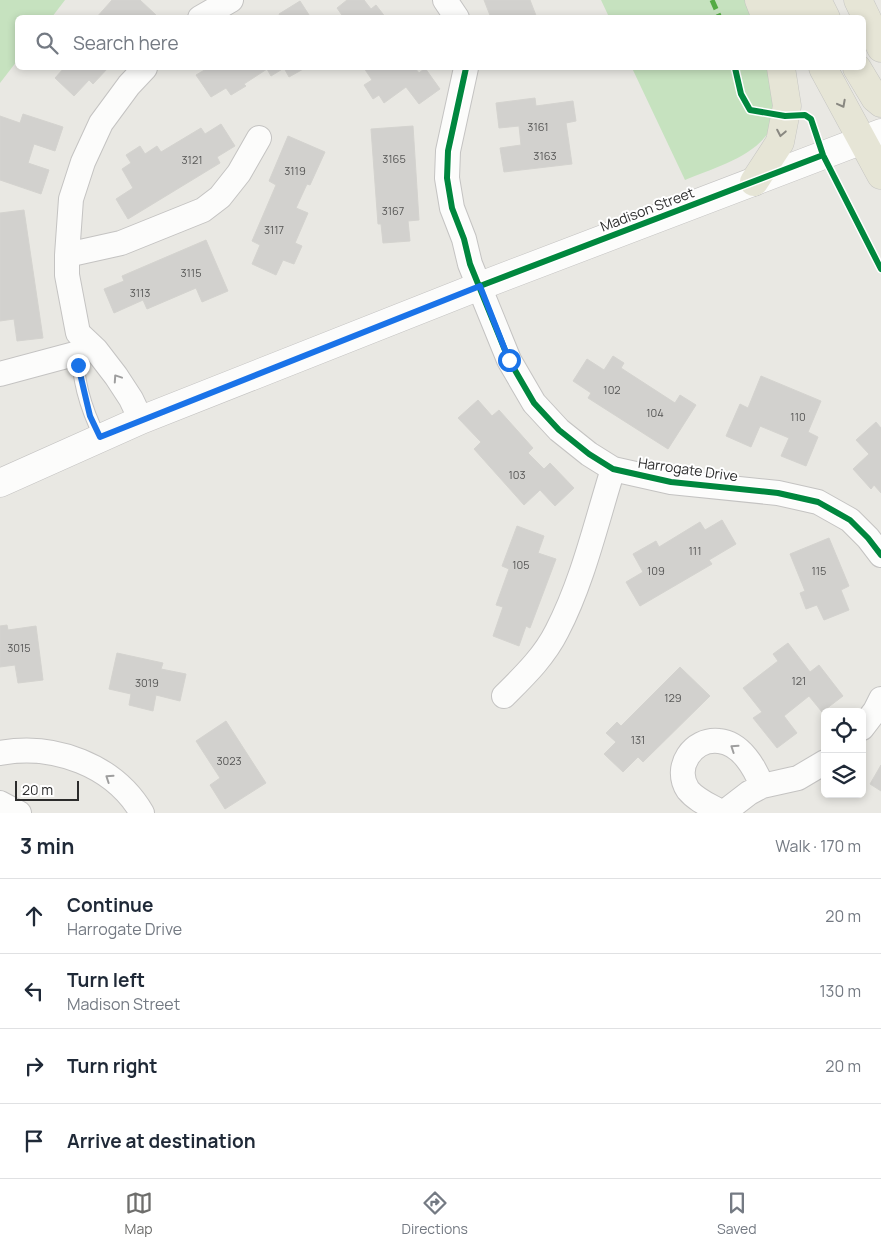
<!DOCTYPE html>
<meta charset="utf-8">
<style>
:root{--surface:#fff;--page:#f6f6f7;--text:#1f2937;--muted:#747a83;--line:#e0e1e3;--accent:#6e6e6c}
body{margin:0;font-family:Manrope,sans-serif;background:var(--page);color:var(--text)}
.controls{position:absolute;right:15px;bottom:15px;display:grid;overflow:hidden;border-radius:8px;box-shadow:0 2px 8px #0003}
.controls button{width:45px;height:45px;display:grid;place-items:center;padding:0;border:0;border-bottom:1px solid var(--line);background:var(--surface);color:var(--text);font:25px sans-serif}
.scale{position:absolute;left:15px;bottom:12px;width:64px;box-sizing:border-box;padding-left:5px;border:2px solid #2c2c2c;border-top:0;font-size:14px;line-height:18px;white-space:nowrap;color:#2c2c2c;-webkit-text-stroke:4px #fff;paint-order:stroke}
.stop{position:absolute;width:15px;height:15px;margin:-11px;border:4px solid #1a73e8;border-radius:50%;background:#fff}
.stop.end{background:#1a73e8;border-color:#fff;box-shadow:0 1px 5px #0008}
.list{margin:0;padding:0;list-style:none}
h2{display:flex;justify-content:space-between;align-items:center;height:65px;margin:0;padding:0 20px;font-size:21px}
h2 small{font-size:16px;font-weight:400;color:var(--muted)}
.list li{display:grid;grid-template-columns:32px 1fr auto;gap:15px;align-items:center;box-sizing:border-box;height:75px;padding:0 20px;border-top:1px solid var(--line)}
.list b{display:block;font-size:19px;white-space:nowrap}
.list p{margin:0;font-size:16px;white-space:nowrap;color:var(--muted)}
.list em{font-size:16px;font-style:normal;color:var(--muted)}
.icon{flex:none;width:28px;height:28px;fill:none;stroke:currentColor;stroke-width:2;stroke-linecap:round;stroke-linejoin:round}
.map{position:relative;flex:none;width:881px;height:813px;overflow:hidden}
.search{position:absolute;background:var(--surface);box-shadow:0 2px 8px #0003;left:15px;right:15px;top:15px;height:55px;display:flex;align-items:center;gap:12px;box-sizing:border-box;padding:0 18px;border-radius:8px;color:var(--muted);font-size:19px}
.sheet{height:365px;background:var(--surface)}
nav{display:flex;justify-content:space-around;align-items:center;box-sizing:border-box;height:70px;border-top:1px solid var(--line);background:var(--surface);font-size:14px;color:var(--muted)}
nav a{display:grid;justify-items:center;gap:2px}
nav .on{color:var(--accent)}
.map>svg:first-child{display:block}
</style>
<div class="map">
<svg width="881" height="813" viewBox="0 0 881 813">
<rect width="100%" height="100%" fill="#e9e8e3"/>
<!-- green -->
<path fill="#c6e2bf" d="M0,0H65L52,17L18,18L17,61L0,83Z
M601,0H746L752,17H609Z
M632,68H769C772,77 777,88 776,98C776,106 776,118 773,125C757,157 715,167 685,180Z"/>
<!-- building -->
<path fill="#d2d1ce" stroke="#d4d3cf" d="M112,0H140L156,15L154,18H96Z
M347,0H364L371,9L376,5L386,18H344L337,8Z
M484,0H530L537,18H491Z
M300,1L311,18H281L279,14Z
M64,68H108L93,84L89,80L74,96L55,78Z
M208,68H305L289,77L284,68L271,76L267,69L244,84L246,86L231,95L226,88L211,97L196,75Z
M364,68H415L419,73L425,68L440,89L419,104L406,87L384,103L379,95L373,99L364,85L372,80Z
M535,98L536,106L573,101L576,121L566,123L572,164L504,172L500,148L521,145L519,126L499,128L496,103Z
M23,114L63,127L55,151L34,144L28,163L49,170L41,194L0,180V116L20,123Z
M221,124L235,146L217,157L220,163L128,219L116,199L133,188L122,169L131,163L126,155L140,146L145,154L157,146L161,152L201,128L205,134Z
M413,126L419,220L408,221L410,241L383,243L381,224H378L371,129Z
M288,136L325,152L310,185L307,184L296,208L308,213L295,243L302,246L294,264L283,260L276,275L252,264L260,245L252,241L276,185L269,181Z
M24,210L43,338L17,341L14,319L0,321V213Z
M206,240L228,291L202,302L196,288L147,309L143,300L114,313L104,289L124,281L122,276Z
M613,356L624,363L621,368L675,403L680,395L696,405L668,449L588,398L591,393L573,381L587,359L604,370Z
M761,376L821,401L808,432L818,437L806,466L781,456L789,438L760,426L751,447L726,436L740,404L748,408Z
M478,400L492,416L499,410L533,448L528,453L544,469L550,463L574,488L555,506L540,490L524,505L474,449L481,442L458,418Z
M876,422L881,428V493L874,485L871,489L853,469L869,454L856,440Z
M722,520L736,544L709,560L712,564L640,606L626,582L643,572L633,554L656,541L659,547L700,522L705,530Z
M517,526L544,536L538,553L556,559L530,628L526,626L519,646L493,636L503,607L496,605L509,569L502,566Z
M829,538L849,586L841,590L849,610L824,620L817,605L806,609L800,593L805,591L790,554Z
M7,625L8,630L36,626L43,680L18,683L15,665L0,667V626Z
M788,643L810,672L819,665L843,696L822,712L809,696L784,716L797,733L777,748L753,718L762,712L743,688L778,661L773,654Z
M117,653L163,663L161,669L186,674L180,701L156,695L153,711L129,705L131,694L109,689Z
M680,667L710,696L643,762L638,757L623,772L604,754L616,742L606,733L617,722L621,726Z
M226,721L266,783L225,809L210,785L220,778L196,741Z
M881,765V791L870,784Z"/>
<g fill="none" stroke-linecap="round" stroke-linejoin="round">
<!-- service casing -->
<g stroke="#c4c3c2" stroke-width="13">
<path id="service" d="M78,350C77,380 87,411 100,437"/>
</g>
<!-- minor casing -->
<g stroke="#c4c3c2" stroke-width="26">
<path id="minor" d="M445,0L457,18
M200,18L231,0
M466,68L448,151L447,178L452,208L464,239L470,264L509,360L534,403L559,430L589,454L613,469L671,482L778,493L818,502L850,520L868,538L881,555
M67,255L121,243L203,210L220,197L239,173L259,138
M0,374L78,353
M141,420L131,399L116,376L96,350L78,333L67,275V255L71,199L83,162L101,123L129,85L145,68
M504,696C524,676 544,657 557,631C583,581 596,523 613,469
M862,728L875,711L881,699
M0,753C54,743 114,765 142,813
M762,786C755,768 741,743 719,741C693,738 673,767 688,790C697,801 711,806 723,813L749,793L762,786L798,778L825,762
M0,803L19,813"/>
</g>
<!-- tertiary casing -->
<g stroke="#c4c3c2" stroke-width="29">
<path id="tertiary" d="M0,483L141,420L480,286L881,133"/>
</g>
<!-- primary casing -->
<g stroke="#c5c5c2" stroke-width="29">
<path id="primary" d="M759,0L766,18
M787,0L797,18
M817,0L826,18
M858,0L881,48
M823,68L881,175
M857,68L875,98L881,103
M754,182L780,142L787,106L781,68"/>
</g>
<!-- service -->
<use href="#service" stroke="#fcfcfb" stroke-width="11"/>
<!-- minor -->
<use href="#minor" stroke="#fcfcfb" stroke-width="24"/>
<!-- tertiary -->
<use href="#tertiary" stroke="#fcfcfb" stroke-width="28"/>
<!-- primary -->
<use href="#primary" stroke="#e6e5d6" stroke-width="28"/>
<!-- quiet -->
<path stroke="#54ab44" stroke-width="5" stroke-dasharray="10 5" stroke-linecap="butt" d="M712,0L720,18"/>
<!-- cycleway casing -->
<g stroke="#fff" stroke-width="9">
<path id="cycleway" d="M466,68L448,151L447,178L452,208L464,239L470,264L509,360L534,403L559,430L589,454L613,469L671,482L778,493L818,502L850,520L868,538L881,555
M735,68L741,94L750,110L785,116L805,115L811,119L823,155L881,269
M480,286L823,155"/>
</g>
<!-- cycleway -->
<use href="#cycleway" stroke="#00873e" stroke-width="6"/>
</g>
<!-- one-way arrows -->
<defs><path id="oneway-chevron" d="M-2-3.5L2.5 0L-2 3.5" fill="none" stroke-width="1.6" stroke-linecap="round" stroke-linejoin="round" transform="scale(1.25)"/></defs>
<g stroke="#898881">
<use href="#oneway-chevron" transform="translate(842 104) rotate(62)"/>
<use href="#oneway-chevron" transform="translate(781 133) rotate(101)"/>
</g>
<g stroke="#9e9e9e">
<use href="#oneway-chevron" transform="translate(117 378) rotate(-124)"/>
<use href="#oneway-chevron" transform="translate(734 748) rotate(-146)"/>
<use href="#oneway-chevron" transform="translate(109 778) rotate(-146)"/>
</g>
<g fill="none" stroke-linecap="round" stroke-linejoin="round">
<!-- route -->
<path stroke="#1a73e8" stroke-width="6" d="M78,365L90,416L100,437L480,286L509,360"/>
</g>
<g text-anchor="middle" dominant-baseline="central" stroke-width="4" stroke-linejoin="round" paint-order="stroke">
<!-- number labels -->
<g font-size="11" fill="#565655">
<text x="538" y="126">3161</text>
<text x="545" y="155">3163</text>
<text x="394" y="158">3165</text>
<text x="192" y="159">3121</text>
<text x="295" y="170">3119</text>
<text x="393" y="210">3167</text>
<text x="274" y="229">3117</text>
<text x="191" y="272">3115</text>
<text x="140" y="292">3113</text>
<text x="612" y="389">102</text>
<text x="655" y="412">104</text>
<text x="798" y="416">110</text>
<text x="517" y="474">103</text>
<text x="695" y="550">111</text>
<text x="521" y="564">105</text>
<text x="656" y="570">109</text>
<text x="819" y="570">115</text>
<text x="19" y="647">3015</text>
<text x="799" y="680">121</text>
<text x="147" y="682">3019</text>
<text x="673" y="697">129</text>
<text x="638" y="739">131</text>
<text x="229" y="760">3023</text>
</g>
<!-- street labels -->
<g font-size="14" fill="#2c2c2c" stroke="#fff">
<text transform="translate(647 209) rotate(-21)">Madison Street</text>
<text transform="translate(688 469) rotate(8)">Harrogate Drive</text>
</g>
</g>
</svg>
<div class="controls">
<button><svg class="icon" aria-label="locate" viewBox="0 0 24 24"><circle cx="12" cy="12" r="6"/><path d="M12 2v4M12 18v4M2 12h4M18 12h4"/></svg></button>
<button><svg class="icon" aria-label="layers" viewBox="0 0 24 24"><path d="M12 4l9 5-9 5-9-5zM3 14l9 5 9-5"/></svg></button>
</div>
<div class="scale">20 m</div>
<div class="stop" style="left:509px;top:360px"></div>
<div class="stop end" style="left:78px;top:365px"></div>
<div class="search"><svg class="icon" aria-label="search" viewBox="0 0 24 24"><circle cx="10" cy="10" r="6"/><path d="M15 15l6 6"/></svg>Search here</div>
</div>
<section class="sheet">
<h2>3 min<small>Walk · 170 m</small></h2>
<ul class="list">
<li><svg class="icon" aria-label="ahead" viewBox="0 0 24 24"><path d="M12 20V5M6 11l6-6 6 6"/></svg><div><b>Continue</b><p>Harrogate Drive</p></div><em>20 m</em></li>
<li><svg class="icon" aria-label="left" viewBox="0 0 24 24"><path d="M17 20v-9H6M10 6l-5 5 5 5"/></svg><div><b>Turn left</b><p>Madison Street</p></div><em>130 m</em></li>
<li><svg class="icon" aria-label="right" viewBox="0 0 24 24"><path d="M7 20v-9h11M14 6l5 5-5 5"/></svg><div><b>Turn right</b></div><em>20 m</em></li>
<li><svg class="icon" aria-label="arrive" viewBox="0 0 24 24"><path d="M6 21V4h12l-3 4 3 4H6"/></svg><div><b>Arrive at destination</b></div></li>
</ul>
</section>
<nav>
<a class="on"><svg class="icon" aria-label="map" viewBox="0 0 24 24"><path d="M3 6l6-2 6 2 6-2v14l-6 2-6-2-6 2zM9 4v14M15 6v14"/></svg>Map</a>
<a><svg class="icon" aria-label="directions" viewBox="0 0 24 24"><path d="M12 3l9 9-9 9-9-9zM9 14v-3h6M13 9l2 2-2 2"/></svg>Directions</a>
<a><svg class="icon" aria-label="saved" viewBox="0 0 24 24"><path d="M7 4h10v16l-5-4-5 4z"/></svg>Saved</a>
</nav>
